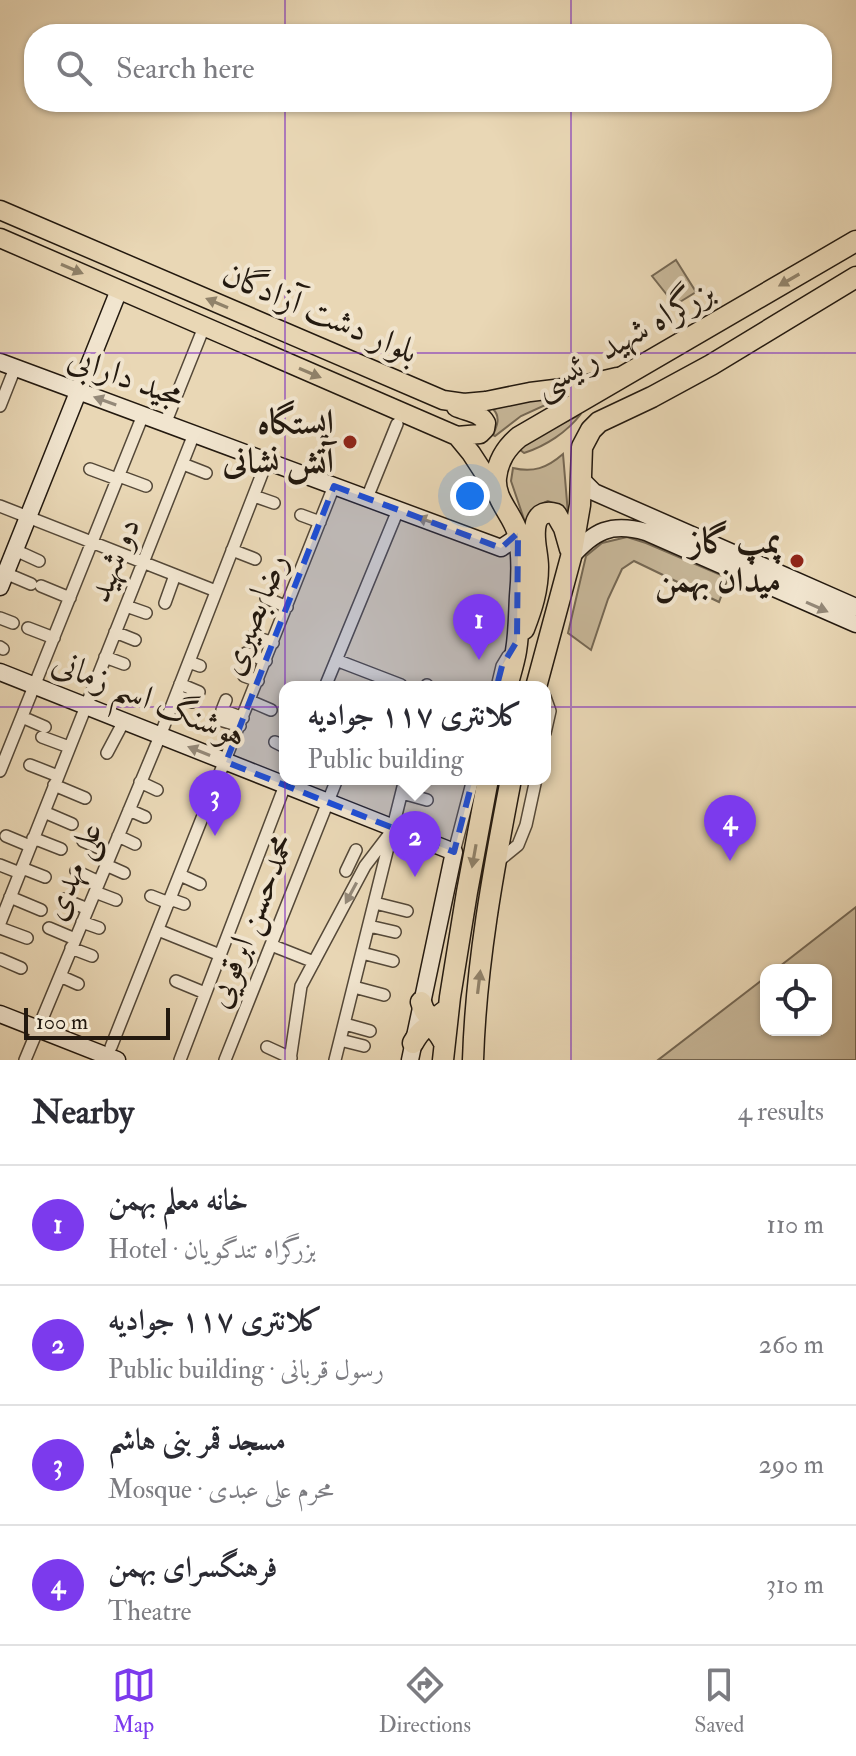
<!DOCTYPE html>
<meta charset="utf-8">
<style>
:root{--surface:#fff;--page:#f7f7f7;--text:#2b2b33;--muted:#7c7c81;--line:#e1e1e2;--accent:#7c3aed}
body{margin:0;font-family:"IM FELL Double Pica",Amiri,serif;background:var(--page);color:var(--text)}
.controls{position:absolute;right:24px;bottom:24px;display:grid;overflow:hidden;border-radius:16px;box-shadow:0 2px 6px #0004}
.controls button{width:72px;height:72px;display:grid;place-items:center;padding:0;border:0;border-bottom:2px solid var(--line);background:var(--surface);color:var(--text);font:40px sans-serif}
.scale{position:absolute;left:24px;bottom:20px;width:146px;box-sizing:border-box;padding-left:8px;border:4px solid #23190f;border-top:0;font-size:22px;line-height:28px;white-space:nowrap;color:#23190f;-webkit-text-stroke:6px #f1e5cf;paint-order:stroke}
.you{position:absolute;left:470px;top:496px;width:28px;height:28px;margin:-20px;border:6px solid #fff;border-radius:50%;background:#1a73e8;box-shadow:0 0 0 12px #1a73e833}
.badge{display:grid;place-items:center;width:52px;height:52px;border-radius:50%;background:var(--accent);color:#fff;font-size:26px;font-weight:700}
.pin{position:absolute;translate:-50% -66px;filter:drop-shadow(0 2px 4px #0008)}
.pin::after{content:'';position:absolute;top:42px;width:28px;height:24px;background:inherit;clip-path:polygon(0 0,100% 0,50% 100%)}
.popup{position:absolute;left:279px;top:681px;width:272px;height:104px;box-sizing:border-box;display:grid;place-content:center;border-radius:16px;background:var(--surface);filter:drop-shadow(0 2px 6px #0005);font-size:26px;white-space:nowrap;color:var(--muted)}
.popup b{font-size:30px;color:var(--text)}
.popup::after{content:'';position:absolute;left:50%;top:100%;margin-left:-16px;border:16px solid transparent;border-top-color:var(--surface)}
.list{margin:0;padding:0;list-style:none}
h2{display:flex;justify-content:space-between;align-items:center;height:104px;margin:0;padding:0 32px;font-size:34px}
h2 small{font-size:26px;font-weight:400;color:var(--muted)}
.list li{display:grid;grid-template-columns:52px 1fr auto;gap:24px;align-items:center;box-sizing:border-box;height:120px;padding:0 32px;border-top:2px solid var(--line)}
.list b{display:block;font-size:30px;white-space:nowrap}
.list p{margin:0;font-size:26px;white-space:nowrap;color:var(--muted)}
.list em{font-size:26px;font-style:normal;color:var(--muted)}
.icon{flex:none;width:44px;height:44px;fill:none;stroke:currentColor;stroke-width:2;stroke-linecap:round;stroke-linejoin:round}
.map{position:relative;flex:none;width:856px;height:1060px;overflow:hidden}
.search{position:absolute;background:var(--surface);box-shadow:0 2px 6px #0004;left:24px;right:24px;top:24px;height:88px;display:flex;align-items:center;gap:20px;box-sizing:border-box;padding:0 28px;border-radius:32px;color:var(--muted);font-size:30px}
.sheet{height:584px;background:var(--surface)}
nav{display:flex;justify-content:space-around;align-items:center;box-sizing:border-box;height:112px;border-top:2px solid var(--line);background:var(--surface);font-size:22px;color:var(--muted)}
nav a{display:grid;justify-items:center;gap:4px}
nav .on{color:var(--accent)}
.map>svg:first-child{display:block}
</style>
<div class="map">
<svg width="856" height="1060" viewBox="0 0 856 1060">
<rect width="100%" height="100%" fill="#e9d7b5"/>
<filter id="stains"><feTurbulence type="fractalNoise" baseFrequency=".0025" numOctaves="4"/><feColorMatrix values="0 0 0 0 .2 0 0 0 0 .09 0 0 0 0 .02 0 0 0 .5 -.17"/></filter>
<radialGradient id="worn" r=".72"><stop offset=".6" stop-color="#630" stop-opacity="0"/><stop offset="1" stop-color="#630" stop-opacity=".3"/></radialGradient>
<!-- green -->
<path fill="#c7b799" stroke="#756854" stroke-width="2" d="M676,260L696,292L675,305L652,276Z
M565,396L521,416L495,436L493,435C497,426 501,417 493,409L523,401Z
M581,414C567,432 546,446 524,453L519,449L520,445Z
M563,454L568,514L559,505L548,501C533,507 531,513 527,528L511,481L513,468C533,473 547,468 563,454Z
M627,537L646,543L728,578L719,602L634,561L622,569L608,599L591,650L568,633L586,556L602,543Z
M856,907V1060H658L766,977V1030H826V970H775Z"/>
<g fill="none" stroke-linecap="round" stroke-linejoin="round">
<!-- street casing -->
<g stroke="#544838" stroke-width="14">
<path id="street" d="M0,406L15,368
M165,424L204,327
M183,464L206,473
M90,469L117,479
M119,476L146,486
M254,496L274,503
M367,498L397,424
M0,506L216,591
M301,515L320,522
M15,550L39,561
M232,550L255,559
M5,573L31,584
M41,586L70,598
M266,598L287,607
M165,603L175,575
M126,606L146,613
M0,618L13,623
M28,628L54,638
M115,632L135,640
M253,636L273,643
M0,647L3,649
M246,653L266,661
M105,657L124,664
M336,660L401,685
M189,662L200,666
M244,676L258,681
M180,684L199,692
M325,687L398,510
M426,687L427,685
M497,687L502,666L508,656
M176,695L192,702
M545,697L550,711L545,733
M226,700L222,710L243,718
M250,701L271,710
M22,717L45,727
M220,720L240,726
M42,737L69,747
M275,742L285,747
M107,753L124,721
M30,765L58,776
M0,771L143,415
M140,782L157,790
M54,785L85,798
M402,793L427,800
M129,810L145,817
M44,812L72,824
M6,836L30,846
M118,836L135,844
M33,838L61,849
M83,841L111,853
M454,852L473,779
M496,863L518,845L526,825L536,779
M0,865L20,873
M106,865L124,873
M22,868L45,877
M76,871L99,882
M346,871L356,850
M180,875L200,884
M95,892L116,900
M151,896L169,903
M10,897L41,910
M63,899L88,909
M170,899L184,904
M375,903L407,911
M82,922L99,928
M0,923L194,434
M369,926L395,932
M0,928L27,938
M49,928L75,939
M158,930L220,955
M271,945L314,962
M71,948L92,956
M362,953L393,961
M0,959L21,968
M60,976L78,984
M176,981L205,993
M354,987L384,995
M345,1024L370,1031
M340,1040L364,1046
M111,1047L334,486
M267,1047L291,1058
M25,1060L160,736L267,461
M180,1060L287,780
M225,1060L337,779
M290,1060L301,986L365,866L391,832
M335,1060L405,779"/>
</g>
<!-- secondary casing -->
<g stroke="#23190f" stroke-width="19">
<path id="secondary" d="M0,362L501,548L513,540L518,533
M582,480L594,492L856,607
M571,557C594,531 611,522 646,532L856,624
M0,587L119,290
M0,672L454,852L410,1060
M0,1014L117,1060"/>
</g>
<!-- primary casing -->
<g stroke="#23190f" stroke-width="21">
<path id="primary" d="M0,210L443,400L464,403L486,401L530,392L579,386L617,377
M0,238L457,436L471,453L497,493
M456,407C467,412 480,412 486,423L485,429L480,434L457,436"/>
</g>
<!-- highway casing -->
<g stroke="#23190f" stroke-width="23">
<path id="highway" d="M524,629C532,608 538,590 538,567C538,553 532,537 536,523C539,513 547,511 556,514L564,528L570,549
M507,687C510,675 514,663 516,651C519,633 519,614 520,596C522,575 523,555 518,534C513,514 494,500 496,478C498,460 506,448 519,437L856,241
M536,687L571,557L580,505L582,447L591,430L599,422L652,397L711,365L856,277
M421,1002C424,1012 426,1015 436,1018L445,1011
M413,1043C425,1022 433,1022 444,1043
M443,1060L450,997L467,892L488,779
M473,1060C476,965 493,872 511,779"/>
</g>
<!-- street -->
<use href="#street" stroke="#f1e5cf" stroke-width="11"/>
<!-- secondary -->
<use href="#secondary" stroke="#f1e5cf" stroke-width="16"/>
<!-- primary -->
<use href="#primary" stroke="#e9d7b5" stroke-width="18"/>
<!-- highway -->
<use href="#highway" stroke="#e9d7b5" stroke-width="20"/>
</g>
<!-- one-way arrows -->
<defs><path id="oneway-solid" d="M-6-.8H1V-3.2L6.5 0L1 3.2V.8H-6Z" transform="scale(2)"/></defs>
<g fill="#90826a">
<use href="#oneway-solid" transform="translate(72 269) rotate(23)"/>
<use href="#oneway-solid" transform="translate(789 280) rotate(150)"/>
<use href="#oneway-solid" transform="translate(217 303) rotate(-157)"/>
<use href="#oneway-solid" transform="translate(310 373) rotate(23)"/>
<use href="#oneway-solid" transform="translate(474 856) rotate(100)"/>
<use href="#oneway-solid" transform="translate(479 982) rotate(-83)"/>
</g>
<g fill="#948979">
<use href="#oneway-solid" transform="translate(105 401) rotate(-160)"/>
<use href="#oneway-solid" transform="translate(428 521) rotate(-160)"/>
<use href="#oneway-solid" transform="translate(817 607) rotate(24)"/>
<use href="#oneway-solid" transform="translate(199 751) rotate(-158)"/>
<use href="#oneway-solid" transform="translate(351 893) rotate(118)"/>
</g>
<!-- marked area -->
<path fill="#1d4ed8" fill-opacity="0.2" stroke="#1d4ed8" stroke-width="6" stroke-dasharray="16 10" stroke-linejoin="round" d="M334,486L501,548L518,533L517,641L502,666L454,852L226,762Z"/>
<!-- grid -->
<path fill="none" stroke="#7b2cbf" stroke-width="2" stroke-opacity="0.55" d="M285,0V34M571,0V34M285,102V1060M571,102V1060M0,353H856M0,707H856"/>
<!-- markers -->
<g fill="#8f2418" stroke="#f1e5cf" stroke-width="3">
<circle cx="350" cy="442" r="8"/>
<circle cx="797" cy="561" r="8"/>
</g>
<g text-anchor="middle" dominant-baseline="central" stroke-width="8" stroke-linejoin="round" paint-order="stroke">
<!-- street labels -->
<g font-size="34" fill="#23190f" stroke="#f1e5cf">
<text transform="translate(320 313) rotate(23)">بلوار دشت آزادگان</text>
<text transform="translate(624 339) rotate(-30)">بزرگراه شهید رئیسی</text>
<text transform="translate(126 377) rotate(20)">مجید دارابی</text>
<text transform="translate(114 560) rotate(-68)">دو شهید</text>
<text transform="translate(254 614) rotate(-68)">رضا بصیری</text>
<text transform="translate(149 699) rotate(22)">هوشنگ اسم زمانی</text>
<text transform="translate(73 871) rotate(-67)">علی مهدی</text>
<text transform="translate(251 921) rotate(-68)">محمدحسن ابرقویی</text>
</g>
<!-- poi labels -->
<g font-size="34" font-weight="bold" fill="#23190f" stroke="#f1e5cf" text-anchor="end">
<text x="334" y="422">ایستگاه<tspan x="334" dy="39">آتش نشانی</tspan></text>
<text x="781" y="541">پمپ گاز<tspan x="781" dy="39">میدان بهمن</tspan></text>
</g>
</g>
<rect width="100%" height="100%" filter="url(#stains)"/>
<rect width="100%" height="100%" fill="url(#worn)"/>
</svg>
<div class="controls">
<button><svg class="icon" aria-label="locate" viewBox="0 0 24 24"><circle cx="12" cy="12" r="6"/><path d="M12 2v4M12 18v4M2 12h4M18 12h4"/></svg></button>
</div>
<div class="scale">100 m</div>
<div class="you"></div>
<div class="pin badge" style="left:479px;top:660px">1</div>
<div class="pin badge" style="left:415px;top:877px">2</div>
<div class="popup"><b>کلانتری ۱۱۷ جوادیه</b>Public building</div>
<div class="pin badge" style="left:215px;top:836px">3</div>
<div class="pin badge" style="left:730px;top:861px">4</div>
<div class="search"><svg class="icon" aria-label="search" viewBox="0 0 24 24"><circle cx="10" cy="10" r="6"/><path d="M15 15l6 6"/></svg>Search here</div>
</div>
<section class="sheet">
<h2>Nearby<small>4 results</small></h2>
<ul class="list">
<li><span class="badge">1</span><div><b>خانه معلم بهمن</b><p>Hotel · بزرگراه تندگویان</p></div><em>110 m</em></li>
<li><span class="badge">2</span><div><b>کلانتری ۱۱۷ جوادیه</b><p>Public building · رسول قربانی</p></div><em>260 m</em></li>
<li><span class="badge">3</span><div><b>مسجد قمر بنی هاشم</b><p>Mosque · محرم علی عبدی</p></div><em>290 m</em></li>
<li><span class="badge">4</span><div><b>فرهنگسرای بهمن</b><p>Theatre</p></div><em>310 m</em></li>
</ul>
</section>
<nav>
<a class="on"><svg class="icon" aria-label="map" viewBox="0 0 24 24"><path d="M3 6l6-2 6 2 6-2v14l-6 2-6-2-6 2zM9 4v14M15 6v14"/></svg>Map</a>
<a><svg class="icon" aria-label="directions" viewBox="0 0 24 24"><path d="M12 3l9 9-9 9-9-9zM9 14v-3h6M13 9l2 2-2 2"/></svg>Directions</a>
<a><svg class="icon" aria-label="saved" viewBox="0 0 24 24"><path d="M7 4h10v16l-5-4-5 4z"/></svg>Saved</a>
</nav>
